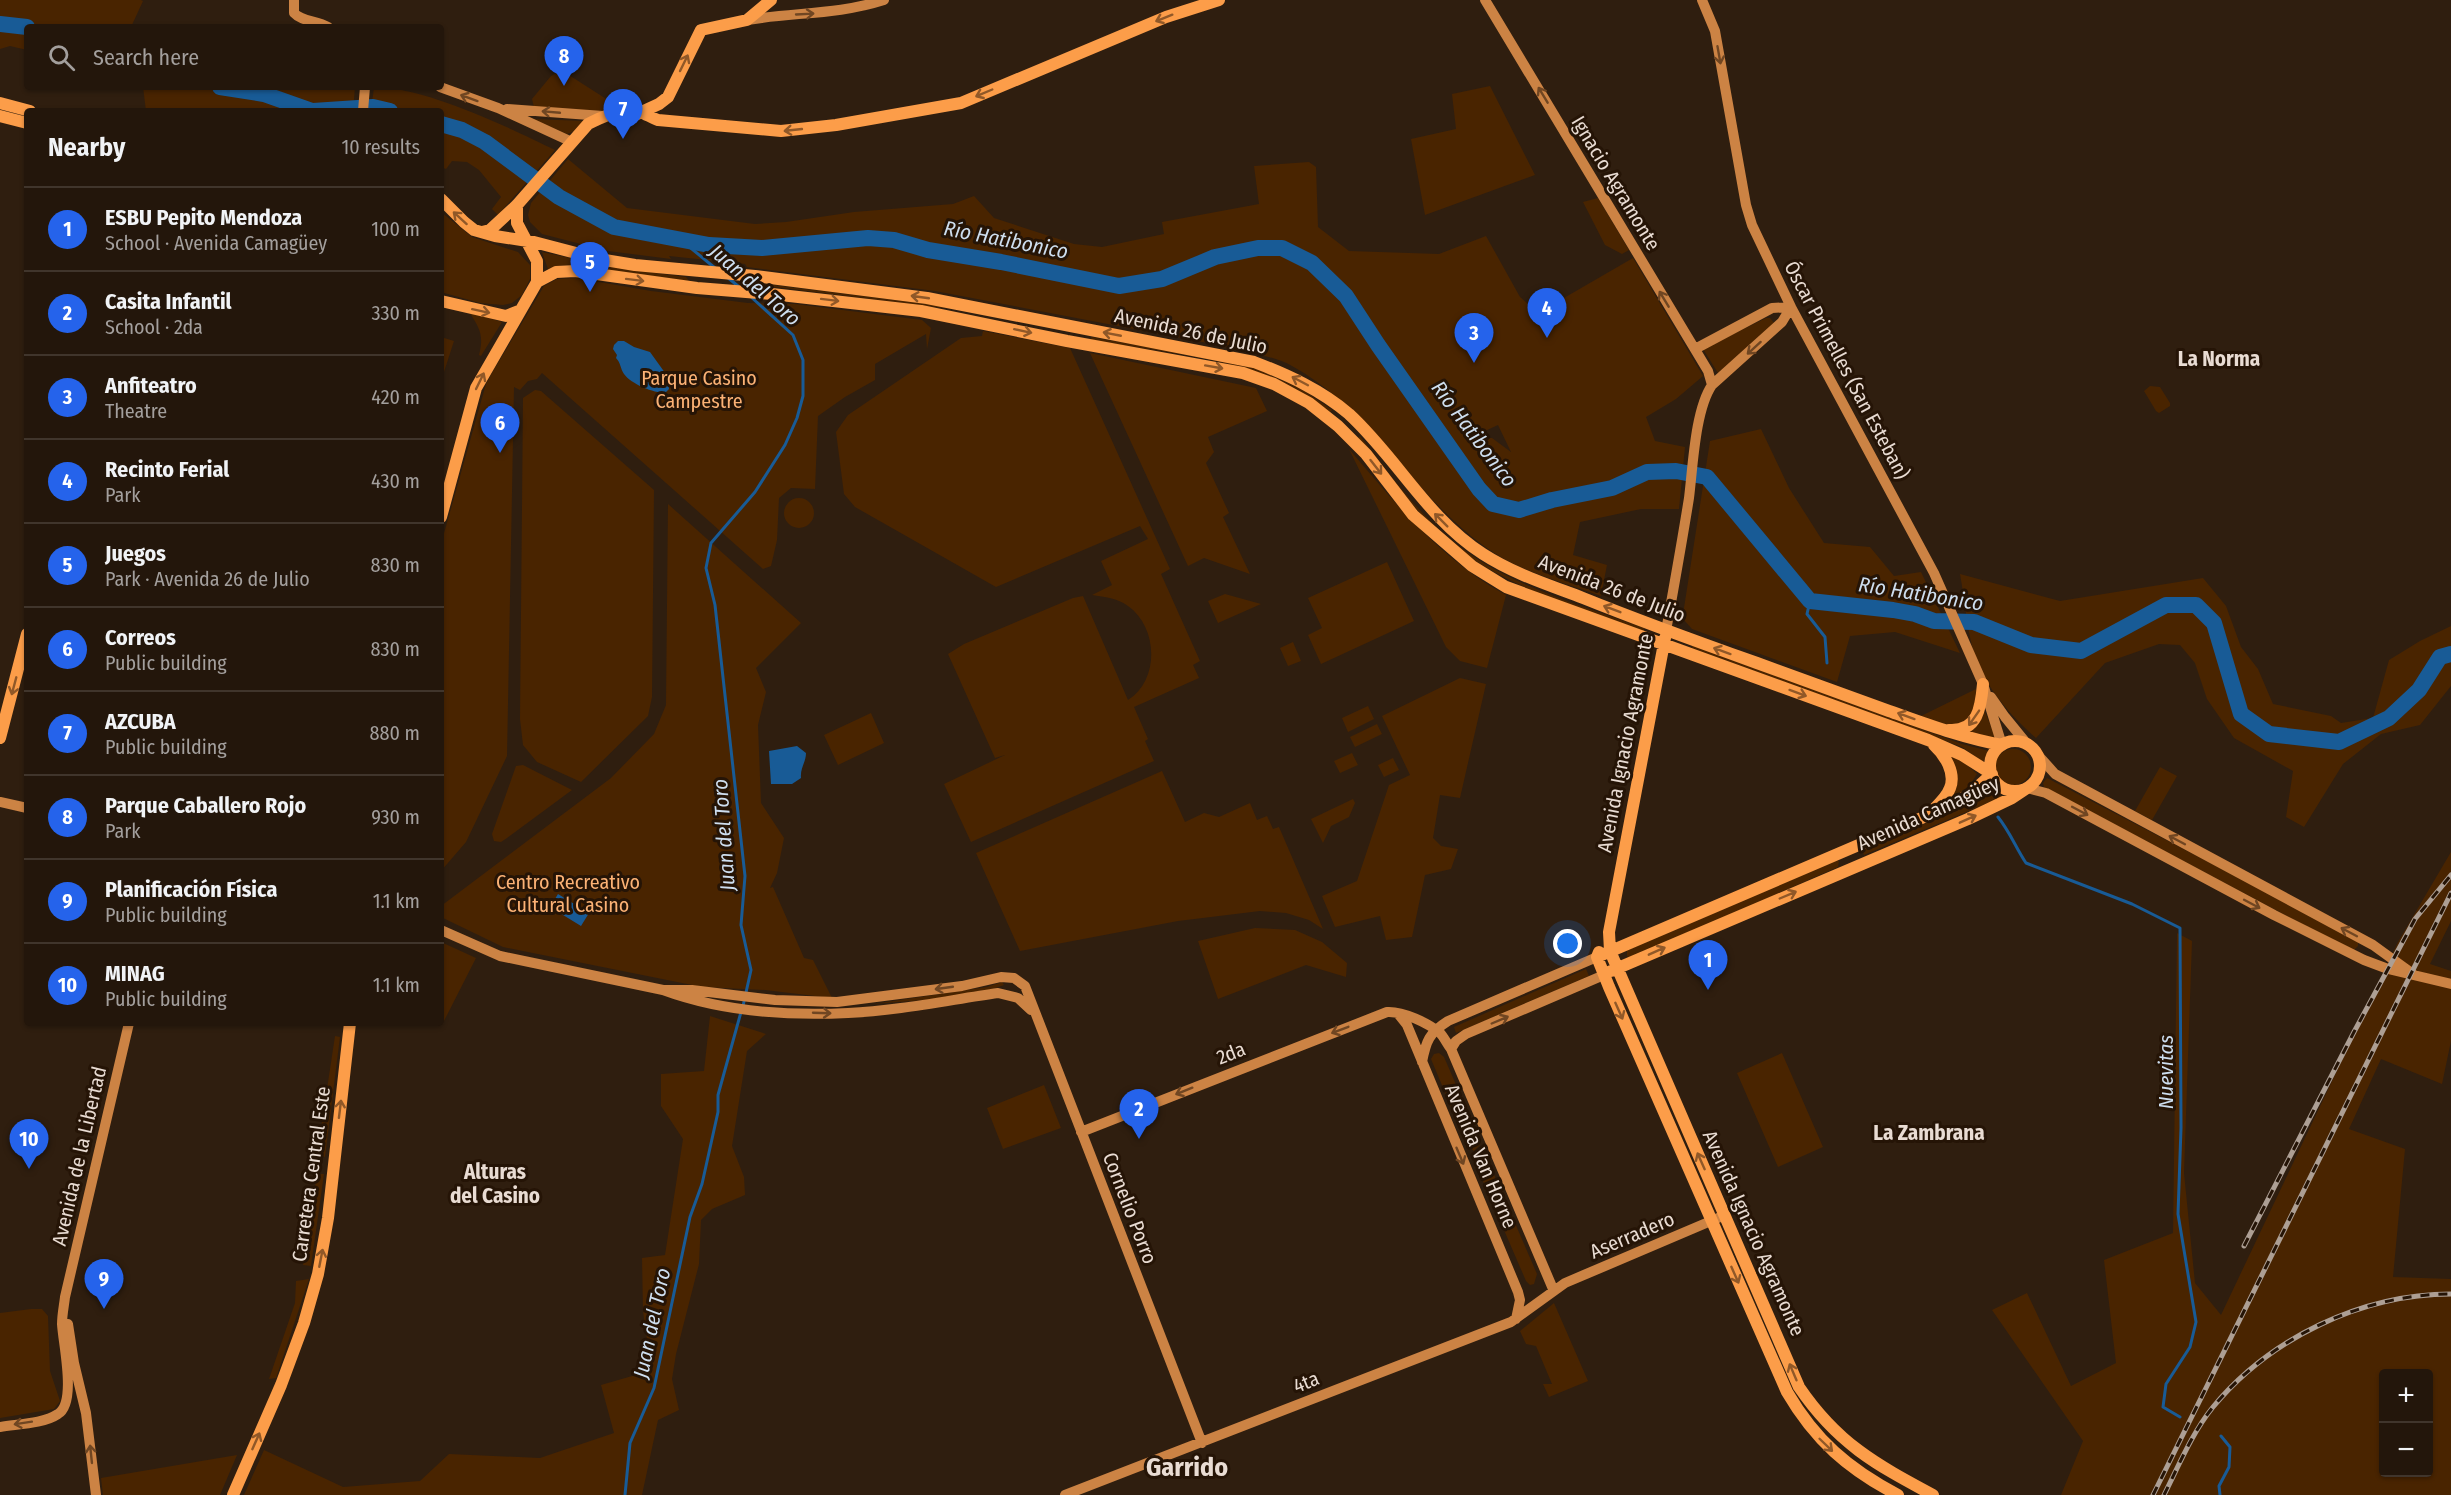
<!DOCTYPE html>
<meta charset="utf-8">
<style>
:root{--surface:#23160b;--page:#2b1f14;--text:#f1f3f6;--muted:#a39f9d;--line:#40352c;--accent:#2563eb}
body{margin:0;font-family:"Fira Sans Condensed",sans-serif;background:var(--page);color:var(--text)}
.controls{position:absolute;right:18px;bottom:18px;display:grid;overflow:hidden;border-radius:6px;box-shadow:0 2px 4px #0004}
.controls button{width:54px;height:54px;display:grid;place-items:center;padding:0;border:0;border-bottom:2px solid var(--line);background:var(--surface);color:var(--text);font:30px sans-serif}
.you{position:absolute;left:1568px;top:944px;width:21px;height:21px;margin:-15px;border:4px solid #fff;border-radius:50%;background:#1a73e8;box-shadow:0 0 0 9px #1a73e833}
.badge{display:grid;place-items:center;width:39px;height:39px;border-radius:50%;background:var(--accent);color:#fff;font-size:20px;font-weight:700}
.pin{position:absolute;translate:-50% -50px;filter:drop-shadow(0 2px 3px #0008)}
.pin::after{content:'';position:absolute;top:32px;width:21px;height:18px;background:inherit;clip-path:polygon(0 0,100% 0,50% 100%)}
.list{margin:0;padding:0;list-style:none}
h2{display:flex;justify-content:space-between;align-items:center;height:78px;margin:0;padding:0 24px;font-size:26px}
h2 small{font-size:20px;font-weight:400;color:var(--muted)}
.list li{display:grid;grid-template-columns:39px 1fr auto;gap:18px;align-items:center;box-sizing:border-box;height:84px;padding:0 24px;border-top:2px solid var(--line)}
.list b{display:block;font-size:22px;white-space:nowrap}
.list p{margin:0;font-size:20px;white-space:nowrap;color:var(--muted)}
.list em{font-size:20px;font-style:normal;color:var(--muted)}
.icon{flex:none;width:33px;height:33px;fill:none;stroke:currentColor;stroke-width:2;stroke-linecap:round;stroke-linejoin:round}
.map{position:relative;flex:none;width:2451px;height:1495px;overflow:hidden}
.search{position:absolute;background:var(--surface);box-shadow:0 2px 4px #0004;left:24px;top:24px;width:420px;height:66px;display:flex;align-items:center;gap:15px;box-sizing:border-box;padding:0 21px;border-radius:6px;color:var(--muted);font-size:22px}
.panel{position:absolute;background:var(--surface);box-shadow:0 2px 4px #0004;left:24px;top:108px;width:420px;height:918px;border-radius:6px}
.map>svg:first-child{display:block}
</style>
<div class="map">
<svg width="2451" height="1495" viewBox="0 0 2451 1495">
<rect width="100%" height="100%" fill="#2f1e0f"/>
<!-- green -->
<path fill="#492400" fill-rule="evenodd" d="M0,0H141L143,1L131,27H27V50L10,46L0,49Z
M561,70L611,102L613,110L609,113L534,107L532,99L551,76Z
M1490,86L1535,175L1425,215L1411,139L1456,129L1452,94Z
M143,87H355L353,111H146Z
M374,87C425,87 508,127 555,150L498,215L492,209L501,197L479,170L467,162L452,161L446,169L441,167V111H371Z
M532,119L585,121L575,131L567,134Z
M568,159L627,208L755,224L786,222L854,212L953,204L974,196L994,218L1074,244L1102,247L1164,234L1162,222L1259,204L1254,166L1309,162L1316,167L1318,227L1349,251L1439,254L1486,236L1520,297L1538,313L1633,258L1703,376L1676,399L1646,417L1655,441L1685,447L1679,509H1641L1580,522L1573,555L1607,565L1601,596C1562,582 1517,571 1484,546C1412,494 1372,410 1292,366C1278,358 1259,355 1244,350L935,291L747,267L745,264L669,256L671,259L608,251L542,234L530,222L528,215L531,203ZM1498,425L1511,452L1492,438L1472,437Z
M1598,198L1629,250L1622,254L1605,245L1583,202Z
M441,212L472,237L518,252L530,265V279L522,295L512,303L503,305L480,303L441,292Z
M542,252L618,268L686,277L689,281C667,278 645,275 623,272C594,269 576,259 548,269Z
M576,278L651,291L748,303L795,304L922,320L931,328L927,349L926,334L875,364V380L845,397L818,416L815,489L791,488L779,498L777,540L771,566L763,569L542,373L537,379L528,381L520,390L514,387L507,756L466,842L441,871V544L486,384L492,373L544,286L557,279Z
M765,284L944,306V308L767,286Z
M469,312L502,322L481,356L479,355C484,336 480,328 469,312Z
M1766,318H1770L1774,323L1718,373L1703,349Z
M983,331L1070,348L1170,569L1161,574L1200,661L1193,665L1199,678L1134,707L1148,739L1145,741L1154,761L971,842L944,784L1005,755L995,758L948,654L964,644L1073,598L1083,596L1128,700C1160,680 1158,627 1128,606C1117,598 1105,597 1092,595L1112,585L1101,561L1148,539L1140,526L996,587L855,507L844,494L836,432L848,415L961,338L982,336Z
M441,337L454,341L443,375L441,374Z
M1091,337L1232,362L1257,369L1303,390L1332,410L1330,412C1313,400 1296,387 1276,379C1220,356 1152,351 1092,340Z
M1090,353L1256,388L1267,411L1208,437L1214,452L1206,463L1229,513L1223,517L1250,574L1204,558L1188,566Z
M2150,386L2160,387L2170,403V406L2159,413L2156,411L2144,391Z
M535,390L541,391L654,490L652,697L648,716L581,782L537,762L523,745L520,719L523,398Z
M1761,429L1789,488L1824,543L1870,547L1894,576L1921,572L1960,653L1895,632L1850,636L1837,682L1692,629L1684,620V608L1710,441Z
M1360,436C1388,472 1415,510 1450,539C1505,585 1578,604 1644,628V631C1577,607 1504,588 1449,541C1414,511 1387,474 1358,438Z
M1349,449C1396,504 1441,560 1506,595L1487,668L1460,661L1446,647Z
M784 513a15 15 0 1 1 30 0a15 15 0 1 1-30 0Z
M668,504L801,623L756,668L766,692L758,725L761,803L784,838L777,873L770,888L773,887L804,958L813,960L832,998L765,990L702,987L503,947L441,917V906L611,778L654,734L666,705Z
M1387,562L1414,621L1321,664L1308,635L1322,628L1308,598Z
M1960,574L2060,601L2203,578L2226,606L2241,647L2258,669L2273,704L2331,716L2341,723L2373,718L2389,660L2420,641L2451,626V686L2420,725L2381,734L2343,764L2304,827L2286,817L2293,771L2234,738L2207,699L2195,663L2180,645L2159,644L2105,663L2036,738C2012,717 1986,688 1975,657C1967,631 1965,601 1960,574Z
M1225,594L1261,604L1218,623L1208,601Z
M1293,642L1301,661L1288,666L1280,648Z
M1692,645L1962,744L1989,751L1983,762L1962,747L1692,648Z
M1460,678L1486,684L1460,798L1440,795L1433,838L1441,846L1458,849L1451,869L1425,875L1412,937L1386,940L1380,916L1335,927L1322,896L1357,881L1389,785L1410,775L1382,716Z
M1976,689C1981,704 1974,725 1955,726C1944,726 1931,719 1921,716Z
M1368,706L1374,719L1348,732L1342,718Z
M1985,712L1996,738L1965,734L1979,722Z
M871,713L884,743L838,765L824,735Z
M1377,724L1382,734L1355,747L1350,737Z
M1995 767a18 18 0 1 1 36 0a18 18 0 1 1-36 0Z
M1352,753L1358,765L1340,773L1334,761Z
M1950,755L1964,762L1977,774L1968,788L1951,800Z
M1393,758L1399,770L1384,777L1378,765Z
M523,765L572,790L507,838L501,842L494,841L492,834L516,766Z
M2160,767L2177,776L2152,820L2135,811Z
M1162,771L1185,822L1204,813L1219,817L1250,803L1257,820L1267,816L1273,829L1279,827L1323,929L1309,920L1286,913L1260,911L1178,921L1020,951L976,853Z
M2047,778L2358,940V946L2353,951L2044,787L2043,783Z
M1988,785L2002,797L1864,855L1863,852L1865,849L1955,811L1971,802Z
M1353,799L1355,803L1349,817L1331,826L1323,843L1311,819Z
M2451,852V921L2430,964L2451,971V1041L2442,1084L2381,1059L2349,1129L2405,1149L2393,1277L2451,1279V1495H2061L2083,1441L1992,1310L2027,1293L2071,1386L2116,1363L2104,1260L2173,1233L2177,933L2192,941L2184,1173L2195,1283L2221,1315L2398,942ZM2384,1374H2428V1472H2384Z
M1835,860L1839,861L1838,867L1630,958L1627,956V949Z
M1255,928L1295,930L1322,942L1347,963L1346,977L1306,965L1218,999L1198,941Z
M441,942L476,958L444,1021L441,1020Z
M1586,969L1589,976L1456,1033L1454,1027Z
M1002,982L1004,985C963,1000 916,1000 873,1004L987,987Z
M710,1016L766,1034L747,1051L732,1146L744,1177L745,1195L712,1209L701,1220L699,1264L676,1354L672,1379L679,1410L658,1420L642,1495H244L264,1450L343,1487L420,1481L449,1454L540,1458L614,1433L601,1385L646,1372L649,1354L643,1311L642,1258L665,1255L683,1139L661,1106V1074L704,1071Z
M335,1036L340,1037L325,1157L317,1155Z
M1439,1053L1444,1057L1478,1135L1480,1145L1474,1151L1467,1145L1431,1059L1434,1054Z
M1782,1053L1823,1147L1778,1167L1737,1073Z
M1044,1085L1061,1128L1003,1149L987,1108Z
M1484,1159L1489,1163L1537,1274L1534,1284L1530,1285L1526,1281L1476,1165L1479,1161Z
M317,1174H324L311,1266L303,1265Z
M309,1279L276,1378L269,1379L295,1303L296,1281Z
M1554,1303L1588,1381L1549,1397L1543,1384H1552L1536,1346L1526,1344L1520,1331Z
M31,1309H42L48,1316L50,1371L60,1401L54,1409L0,1418V1313Z
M237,1455L220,1495H103L101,1478Z"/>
<!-- water -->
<path fill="#185b96" d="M618,341H624L634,347L650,352L668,377L669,389L665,393C654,393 631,384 624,374C620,368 621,363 616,358L617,355L613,349L614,345Z
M797,746L806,753C806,762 800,768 801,778L792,784H771L769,751Z
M558,894L589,913L581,926L550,907Z"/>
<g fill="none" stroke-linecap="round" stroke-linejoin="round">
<!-- stream -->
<path stroke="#185b96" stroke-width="3" d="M681,240L715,268
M727,277L738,286
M1810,601L1807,614L1825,637L1827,663
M1998,817C2010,832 2016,848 2026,863L2132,904L2180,928L2181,1128L2178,1214L2196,1322L2190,1347L2166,1384L2163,1407L2180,1417
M743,1006L751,970L741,925L745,876L715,605L706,568L711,543L755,492L785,445L797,418L803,396V360L793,335L750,296
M625,1495L630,1443L654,1388L690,1217L702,1184L718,1112V1095L741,1012
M2220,1495L2219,1486L2229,1467L2230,1447L2221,1436"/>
<!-- river -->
<path stroke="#185b96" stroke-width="16" d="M0,24L27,27
M220,87L264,94L312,111
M313,111L373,107L390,111
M441,124L462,130L485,142L559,197L614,227L709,245L762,248L868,238L894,240L928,250L1001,262L1119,286L1162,279L1215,257L1258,248H1282L1312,263L1346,296L1378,345L1479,489L1493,504L1519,510L1552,500L1612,488L1647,472L1676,471L1707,477L1810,601L1893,610L1915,614L1934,621L1974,622L2031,645L2081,651L2166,605H2196L2214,623L2241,714L2269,734L2339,742L2389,718L2419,690L2440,657L2451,654"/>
<!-- secondary -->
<path stroke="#cc8344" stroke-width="10" d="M294,0V13C302,22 317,20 328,27
M1485,0L1708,371L1712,385
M1702,0L1715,31L1746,205L1752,225L1791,307L1934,573L1983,684L2002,745
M747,20C795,12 837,15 884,0
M440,87L498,108L572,142
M507,109L603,116
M363,111L365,87
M1695,349L1772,308L1791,307
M1666,631C1674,586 1682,542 1689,498C1693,466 1695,410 1712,385L1782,322L1791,307
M1991,697L2005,717L2027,744
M2038,755L2055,774L2373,945L2413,974
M2027,788L2046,793L2274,915L2364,960L2388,969L2451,984
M0,802L27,808
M441,930L500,956L663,990C720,1011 788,1016 848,1013C897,1011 949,1000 998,993L1018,998L1031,1010
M663,990H692L775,1000L837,1002L962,986L1001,977L1014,978L1025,986L1202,1443
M1399,1015L1407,1025L1518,1292L1520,1300L1516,1319
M1451,1049L1456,1041L1466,1034L1604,975
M1422,1062C1426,1041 1429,1033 1448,1021L1597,957
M1081,1132L1387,1012C1403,1011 1428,1023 1440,1033C1444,1037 1447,1044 1451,1049L1553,1289
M68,1324L74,1363L86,1413L96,1495
M0,1427C18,1424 43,1424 58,1414C77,1403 63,1344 62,1324C62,1315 64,1306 65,1297L129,1023
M1065,1495L1511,1322L1565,1283L1725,1215"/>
<!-- primary -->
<path stroke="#fc9d49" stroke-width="12" d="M0,103L30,111
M635,115L659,104L668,97L701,30L747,20L771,0
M0,116L27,123
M441,199L464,222L474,230L495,236L534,242L599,259L635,265L755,276L927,298L1254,362C1288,375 1321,390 1349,414C1397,458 1427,518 1483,554C1514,574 1549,585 1583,598C1640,621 1698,642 1757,663C1801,679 1845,695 1889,711C1926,724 1963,738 2002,745
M482,232L490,230L517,205L588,124C603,116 623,108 640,112C646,114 652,118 658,120L781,131L836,125L961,103L1166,17L1219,0
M537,282L556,272L575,271L697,288L772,294L921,311L1067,341L1243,373L1274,384L1309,403L1338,426L1366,454L1413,515L1472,566L1506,587L1928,740L1962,755L1992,774L1971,793L1952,805L1597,957
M441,301L506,316L521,310
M441,517L476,388L537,282V261L517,223V205
M1665,638L1609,932L1610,951L1799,1387C1837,1443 1875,1464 1933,1495
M1949,730C1978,732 1981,707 1983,684
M0,738L27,634
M1990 766a25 25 0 1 1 50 0a25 25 0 1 1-50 0Z
M1932,811C1938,805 1947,797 1950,788C1956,773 1945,755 1934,745
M1599,952L1597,957L1609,987L1787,1392C1815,1440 1848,1469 1898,1495
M1611,971L1968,819L2012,798L2027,788
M233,1495L281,1385L304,1323L318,1274L328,1218L350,1023"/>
<!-- rail casing -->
<g stroke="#ad9f94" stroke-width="5">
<path id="rail" d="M2244,1246L2354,1032L2415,919L2451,875
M2153,1495L2451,893
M2164,1495C2179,1465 2192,1433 2213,1407C2270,1338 2362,1294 2451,1294"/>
</g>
<!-- rail -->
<use href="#rail" stroke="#251406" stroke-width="3" stroke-dasharray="9" stroke-linecap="butt"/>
</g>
<!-- one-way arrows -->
<defs><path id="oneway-shaft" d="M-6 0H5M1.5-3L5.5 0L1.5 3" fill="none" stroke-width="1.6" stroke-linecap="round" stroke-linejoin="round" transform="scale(1.5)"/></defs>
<g stroke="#704622">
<use href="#oneway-shaft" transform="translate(805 14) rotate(-3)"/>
<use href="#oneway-shaft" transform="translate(1719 55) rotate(80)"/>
<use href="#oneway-shaft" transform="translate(1543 95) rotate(-121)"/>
<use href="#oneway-shaft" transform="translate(469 98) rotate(-160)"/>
<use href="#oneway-shaft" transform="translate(551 112) rotate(-175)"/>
<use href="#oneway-shaft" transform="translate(1664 299) rotate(-121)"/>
<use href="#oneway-shaft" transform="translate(1754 348) rotate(138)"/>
<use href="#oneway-shaft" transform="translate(2080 811) rotate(28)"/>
<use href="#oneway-shaft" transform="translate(2177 840) rotate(-152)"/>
<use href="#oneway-shaft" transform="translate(2252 904) rotate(28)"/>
<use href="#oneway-shaft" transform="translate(2349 932) rotate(-152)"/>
<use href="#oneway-shaft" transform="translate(944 988) rotate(172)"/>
<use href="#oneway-shaft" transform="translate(822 1013) rotate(2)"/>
<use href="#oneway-shaft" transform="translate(1500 1020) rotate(-23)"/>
<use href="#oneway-shaft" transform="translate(1340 1030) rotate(159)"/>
<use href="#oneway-shaft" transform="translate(1184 1091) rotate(158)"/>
<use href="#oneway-shaft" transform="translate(1460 1156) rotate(67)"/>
<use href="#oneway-shaft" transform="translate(23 1423) rotate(171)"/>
<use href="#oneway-shaft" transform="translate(91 1454) rotate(-96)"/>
</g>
<g stroke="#905828">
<use href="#oneway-shaft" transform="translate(1164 18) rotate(158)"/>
<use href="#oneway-shaft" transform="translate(684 63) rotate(-64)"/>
<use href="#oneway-shaft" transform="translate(984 93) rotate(157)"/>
<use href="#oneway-shaft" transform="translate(793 130) rotate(174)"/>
<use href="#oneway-shaft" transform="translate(460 218) rotate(-138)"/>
<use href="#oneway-shaft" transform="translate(635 280) rotate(7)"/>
<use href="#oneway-shaft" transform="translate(920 297) rotate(-172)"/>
<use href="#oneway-shaft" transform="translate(830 300) rotate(7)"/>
<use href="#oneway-shaft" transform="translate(481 311) rotate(12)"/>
<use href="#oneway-shaft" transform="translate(1023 331) rotate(12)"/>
<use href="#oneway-shaft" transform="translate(1112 334) rotate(-169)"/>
<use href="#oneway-shaft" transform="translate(1214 367) rotate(10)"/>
<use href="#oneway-shaft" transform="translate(480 381) rotate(-64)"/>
<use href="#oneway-shaft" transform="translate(1300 381) rotate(-152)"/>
<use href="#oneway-shaft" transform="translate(1376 467) rotate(52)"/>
<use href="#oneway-shaft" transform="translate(1441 520) rotate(-135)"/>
<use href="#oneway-shaft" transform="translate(1612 609) rotate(-159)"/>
<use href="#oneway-shaft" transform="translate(1722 651) rotate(-160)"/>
<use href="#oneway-shaft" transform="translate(14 686) rotate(105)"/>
<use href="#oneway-shaft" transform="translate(1798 693) rotate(20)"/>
<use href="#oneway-shaft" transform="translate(1906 716) rotate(-160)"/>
<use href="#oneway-shaft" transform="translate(1974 718) rotate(125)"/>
<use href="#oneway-shaft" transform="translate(1968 819) rotate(-24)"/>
<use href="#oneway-shaft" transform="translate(1788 895) rotate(-23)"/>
<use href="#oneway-shaft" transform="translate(1657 951) rotate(-24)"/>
<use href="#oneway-shaft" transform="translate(1619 1011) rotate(66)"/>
<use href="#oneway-shaft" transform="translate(340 1109) rotate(-83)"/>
<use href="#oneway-shaft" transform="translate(1701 1161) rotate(-114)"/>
<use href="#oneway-shaft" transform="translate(321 1258) rotate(-79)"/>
<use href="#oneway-shaft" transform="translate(1735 1275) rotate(66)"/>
<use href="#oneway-shaft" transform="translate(1793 1372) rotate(-113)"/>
<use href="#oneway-shaft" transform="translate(256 1441) rotate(-66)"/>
<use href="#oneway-shaft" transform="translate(1826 1445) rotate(44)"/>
</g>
<g text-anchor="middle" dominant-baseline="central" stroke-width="6" stroke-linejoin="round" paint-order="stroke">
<!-- street labels -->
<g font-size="20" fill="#e9dcd3" stroke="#251406">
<text transform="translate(1616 183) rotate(59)">Ignacio Agramonte</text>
<text transform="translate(1191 331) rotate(12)">Avenida 26 de Julio</text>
<text transform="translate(1847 370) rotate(62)">Óscar Primelles (San Esteban)</text>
<text transform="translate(1612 588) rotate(21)">Avenida 26 de Julio</text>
<text transform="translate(1625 743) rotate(-79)">Avenida Ignacio Agramonte</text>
<text transform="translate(1928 813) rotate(-24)">Avenida Camagüey</text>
<text transform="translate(1231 1053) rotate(-21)">2da</text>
<text transform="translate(79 1156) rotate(-77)">Avenida de la Libertad</text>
<text transform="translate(1481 1156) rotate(67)">Avenida Van Horne</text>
<text transform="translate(311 1174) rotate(-82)">Carretera Central Este</text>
<text transform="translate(1130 1208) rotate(69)">Cornelio Porro</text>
<text transform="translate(1754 1233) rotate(66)">Avenida Ignacio Agramonte</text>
<text transform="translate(1632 1235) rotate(-23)">Aserradero</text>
<text transform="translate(1306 1382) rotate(-22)">4ta</text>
</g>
<!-- park labels -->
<g font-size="20" fill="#fcb275" stroke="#251406">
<text x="699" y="378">Parque Casino<tspan x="699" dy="23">Campestre</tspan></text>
<text x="568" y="882">Centro Recreativo<tspan x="568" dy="23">Cultural Casino</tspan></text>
</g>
<!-- water labels -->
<g font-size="21" font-style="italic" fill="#cedeef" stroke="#251406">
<text transform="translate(1006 240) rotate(11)">Río Hatibonico</text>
<text transform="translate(755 285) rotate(41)">Juan del Toro</text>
<text transform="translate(1474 434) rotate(53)">Río Hatibonico</text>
<text transform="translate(1921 594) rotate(9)">Río Hatibonico</text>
<text transform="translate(724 835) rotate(-94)">Juan del Toro</text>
<text transform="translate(2166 1072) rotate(-90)">Nuevitas</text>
<text transform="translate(652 1323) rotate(-78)">Juan del Toro</text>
</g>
<!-- neighbourhood labels -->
<g font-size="21" font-weight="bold" fill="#e9dcd3" stroke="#251406">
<text x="2219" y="359">La Norma</text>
<text x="1929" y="1133">La Zambrana</text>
<text x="495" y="1172">Alturas<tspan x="495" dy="24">del Casino</tspan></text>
</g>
<!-- district labels -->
<g font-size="26" font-weight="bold" fill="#e9dcd3" stroke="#251406">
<text x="1187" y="1467">Garrido</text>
</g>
</g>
</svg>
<div class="controls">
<button>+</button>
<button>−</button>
</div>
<div class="you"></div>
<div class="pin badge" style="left:1708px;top:990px">1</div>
<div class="pin badge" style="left:1139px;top:1139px">2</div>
<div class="pin badge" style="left:1474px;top:363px">3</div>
<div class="pin badge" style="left:1547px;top:338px">4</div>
<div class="pin badge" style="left:590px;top:292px">5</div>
<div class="pin badge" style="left:500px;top:453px">6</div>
<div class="pin badge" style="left:623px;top:139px">7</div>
<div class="pin badge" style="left:564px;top:86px">8</div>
<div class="pin badge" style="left:104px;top:1309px">9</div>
<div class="pin badge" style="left:29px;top:1169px">10</div>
<div class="search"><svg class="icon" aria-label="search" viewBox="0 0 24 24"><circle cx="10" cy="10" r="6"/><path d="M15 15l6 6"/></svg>Search here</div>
<section class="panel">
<h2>Nearby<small>10 results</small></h2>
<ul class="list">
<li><span class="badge">1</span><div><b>ESBU Pepito Mendoza</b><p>School · Avenida Camagüey</p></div><em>100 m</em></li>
<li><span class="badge">2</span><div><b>Casita Infantil</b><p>School · 2da</p></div><em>330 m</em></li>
<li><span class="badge">3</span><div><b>Anfiteatro</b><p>Theatre</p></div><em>420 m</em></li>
<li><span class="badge">4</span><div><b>Recinto Ferial</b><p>Park</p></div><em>430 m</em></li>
<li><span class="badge">5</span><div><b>Juegos</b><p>Park · Avenida 26 de Julio</p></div><em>830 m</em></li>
<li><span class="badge">6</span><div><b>Correos</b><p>Public building</p></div><em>830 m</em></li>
<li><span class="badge">7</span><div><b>AZCUBA</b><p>Public building</p></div><em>880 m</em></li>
<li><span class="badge">8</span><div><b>Parque Caballero Rojo</b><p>Park</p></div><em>930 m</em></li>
<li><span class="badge">9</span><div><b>Planificación Física</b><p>Public building</p></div><em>1.1 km</em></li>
<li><span class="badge">10</span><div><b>MINAG</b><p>Public building</p></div><em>1.1 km</em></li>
</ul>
</section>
</div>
